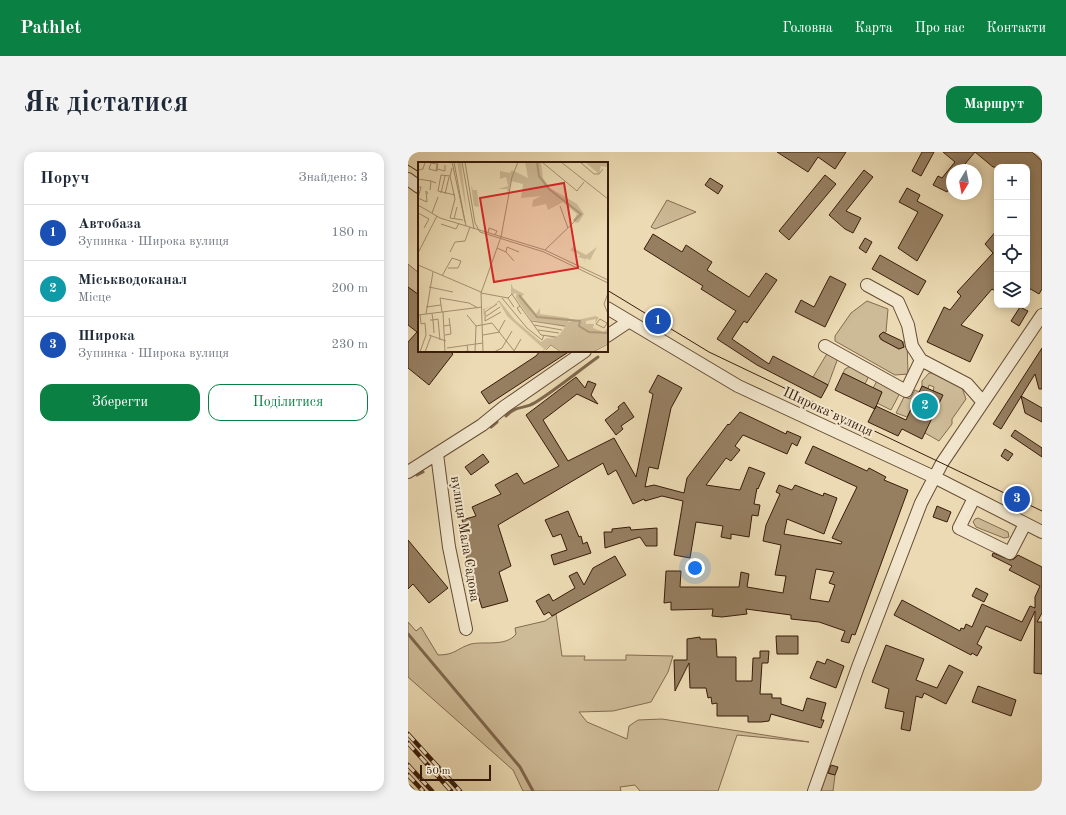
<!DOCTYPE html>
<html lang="uk">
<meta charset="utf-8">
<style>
:root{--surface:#fff;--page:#f2f2f3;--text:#1f2937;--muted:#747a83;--line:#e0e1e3;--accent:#0b8043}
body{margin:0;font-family:"Old Standard TT",serif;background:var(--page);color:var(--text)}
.controls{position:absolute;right:12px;top:12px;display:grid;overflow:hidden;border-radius:8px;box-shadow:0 2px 10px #0003}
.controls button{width:36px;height:36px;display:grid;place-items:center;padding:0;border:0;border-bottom:1px solid var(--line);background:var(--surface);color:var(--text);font:20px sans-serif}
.compass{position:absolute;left:538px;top:12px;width:36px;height:36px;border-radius:50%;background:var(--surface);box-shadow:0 2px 10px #0003;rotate:190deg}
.scale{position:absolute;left:12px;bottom:10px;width:71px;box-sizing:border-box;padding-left:4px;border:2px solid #391c09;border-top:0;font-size:11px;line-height:14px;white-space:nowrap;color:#391c09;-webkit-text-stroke:3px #f2e7ce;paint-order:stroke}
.you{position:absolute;left:287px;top:416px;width:14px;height:14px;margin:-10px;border:3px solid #fff;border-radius:50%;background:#1a73e8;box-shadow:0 0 0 6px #1a73e833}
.badge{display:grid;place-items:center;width:26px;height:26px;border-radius:50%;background:var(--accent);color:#fff;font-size:13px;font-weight:700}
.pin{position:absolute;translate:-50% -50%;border:2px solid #fff;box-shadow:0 1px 4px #0006}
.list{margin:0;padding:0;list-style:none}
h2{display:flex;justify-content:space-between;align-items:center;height:52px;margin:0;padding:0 16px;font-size:17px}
h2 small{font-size:13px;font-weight:400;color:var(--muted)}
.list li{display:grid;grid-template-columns:26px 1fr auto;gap:12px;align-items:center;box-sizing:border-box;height:56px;padding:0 16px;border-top:1px solid var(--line)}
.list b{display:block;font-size:15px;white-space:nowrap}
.list p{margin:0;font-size:13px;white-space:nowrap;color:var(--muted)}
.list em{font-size:13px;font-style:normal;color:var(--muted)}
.actions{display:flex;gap:8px;padding:12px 16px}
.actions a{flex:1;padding:9px 0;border:1px solid var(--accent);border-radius:12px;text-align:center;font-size:14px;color:var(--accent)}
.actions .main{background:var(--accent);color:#fff}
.icon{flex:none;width:22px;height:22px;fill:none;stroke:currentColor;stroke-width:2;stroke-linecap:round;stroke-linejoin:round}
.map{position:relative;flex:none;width:634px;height:639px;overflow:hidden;border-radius:12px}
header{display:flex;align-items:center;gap:24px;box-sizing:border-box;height:56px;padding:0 20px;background:var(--accent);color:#fff}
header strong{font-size:19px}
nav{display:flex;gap:22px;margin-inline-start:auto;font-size:14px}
.intro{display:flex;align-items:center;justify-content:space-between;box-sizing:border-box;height:96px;padding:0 24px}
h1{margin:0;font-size:28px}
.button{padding:10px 18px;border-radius:12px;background:var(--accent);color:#fff;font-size:14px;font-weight:700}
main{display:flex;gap:24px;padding:0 24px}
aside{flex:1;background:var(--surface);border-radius:12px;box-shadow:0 2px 10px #0003}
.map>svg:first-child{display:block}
</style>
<header>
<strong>Pathlet</strong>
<nav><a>Головна</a><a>Карта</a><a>Про нас</a><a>Контакти</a></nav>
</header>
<div class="intro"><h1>Як дістатися</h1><a class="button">Маршрут</a></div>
<main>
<aside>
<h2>Поруч<small>Знайдено: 3</small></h2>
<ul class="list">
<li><span class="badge" style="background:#1a4fb4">1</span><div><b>Автобаза</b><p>Зупинка · Широка вулиця</p></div><em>180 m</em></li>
<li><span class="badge" style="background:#0f9aa8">2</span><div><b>Міськводоканал</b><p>Місце</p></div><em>200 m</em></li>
<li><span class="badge" style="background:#1a4fb4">3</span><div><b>Широка</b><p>Зупинка · Широка вулиця</p></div><em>230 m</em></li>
</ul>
<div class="actions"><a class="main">Зберегти</a><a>Поділитися</a></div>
</aside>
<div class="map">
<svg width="634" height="639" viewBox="0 0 634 639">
<rect width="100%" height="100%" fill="#ebdab3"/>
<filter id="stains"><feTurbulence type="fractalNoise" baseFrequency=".005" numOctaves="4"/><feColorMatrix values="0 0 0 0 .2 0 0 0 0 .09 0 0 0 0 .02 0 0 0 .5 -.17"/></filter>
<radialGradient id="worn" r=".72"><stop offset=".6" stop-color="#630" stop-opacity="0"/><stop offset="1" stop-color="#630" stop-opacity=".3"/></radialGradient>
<!-- green -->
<path fill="#cdba96" stroke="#836b50" d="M259,48L288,60L247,77L243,75Z
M0,112L11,121V151L7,140L0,135Z
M459,149L480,157L478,180L472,182V187L491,197L496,195L495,190L499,189L500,222L487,223L427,189V184L443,161Z
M420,200L430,206L420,233L405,225Z
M443,214L461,224L457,232L435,221L437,217Z
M521,221H524L554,236L558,247L544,267V272L531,289L517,281L526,235L521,233L520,237L514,234V229Z
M469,229L492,241L483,258L469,251L474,240L465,236Z
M507,238L511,240L499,265L488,261L496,245L502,247Z
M570,366L600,380L601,385L596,386L568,375L565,370L567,367Z
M148,462L154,504H177L176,508H218V503L265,504L260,520L243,550L205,559L171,560L179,570L219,587L221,574L230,568L254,567L401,590L329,583L310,639H232L227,633L212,635L213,639H115L105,618L0,525V470L8,479L13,475L30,503C48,503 49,496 63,492C77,489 98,495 108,482L107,476L137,469Z
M419,621L427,623L425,639H413Z"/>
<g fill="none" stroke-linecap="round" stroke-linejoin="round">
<!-- stream -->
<path stroke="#7f674c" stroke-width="3" d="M98,264C110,252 116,258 128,250C149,237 169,220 190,205
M83,275L89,270
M9,323L15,320
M0,482L112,615L125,639"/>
</g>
<!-- building -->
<path fill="#967f61" stroke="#391c09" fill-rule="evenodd" d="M369,0H438L427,17L410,5L400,20Z
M514,0H526L513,24L504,19Z
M535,0H624L634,9V137L631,142L619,135V15H585L567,0L552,18H544V32L539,40L525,33L530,24L534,26L547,10Z
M456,18L465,25L438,59L453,66L445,81L437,77L421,63Z
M417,23L428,32L381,88L371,79Z
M302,26L315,34L310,42L297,33Z
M499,36L512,43L509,49L535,63L509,109L490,96L510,60L491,50Z
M589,78V140L584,137L553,173L575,183L562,210L519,190L536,155L542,158L553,144L549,140L585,101L577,92Z
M245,82L274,100L278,93L304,110L299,118L341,145L358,121L369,128L339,171L336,169L324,187L361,212L365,204L420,233L413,246L349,213L309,187L328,159L293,137L295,134L236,97Z
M457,86L464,90L458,101L451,96Z
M472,103L518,129L510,143L464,117Z
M422,124L438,132L417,175L387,160L393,148L406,155Z
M0,135L11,143V199H41L45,202L21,233L0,216V190L9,180L0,173Z
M612,155L620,159L611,174L603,169Z
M475,180L494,189L496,195L491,197L474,188L471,184Z
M634,196V237H631L627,222L593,277L585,272Z
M132,199H162L81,252L73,240L128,204Z
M435,221L474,240L467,257L427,238Z
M250,223L274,236L263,256L250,317L241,315L237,335L246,333L276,341L279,326L320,272L321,273L332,260L378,282L379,279L393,285L389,294L384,291L379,302L335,283L327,294L332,298L323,309L318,306L298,333L332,338L341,315L357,321L350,337L349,336L346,352L352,353L350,364L344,363L341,385L323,382V387L313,385L315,374L288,370L282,406L266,403L275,349L254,344L237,349L236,347L225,352L208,318L200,323L195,311L90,373L103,414L91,420L100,449L74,456L53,388L61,386L54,368L68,364L64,355L93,342L87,333L109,321L116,332L151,314L118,263L168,225L177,236L180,229L188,232L183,243L190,252L169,242L135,268L160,309L206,286L228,325L245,242L241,240Z
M514,234L535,243L514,287L494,277L490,284L460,270L468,254L498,268Z
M613,244L634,256V270L617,261Z
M216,250L226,265L213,274L215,277L208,283L197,268L211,257L210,255Z
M607,278L634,296V305L603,284Z
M405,294L459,319L461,316L478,325L476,328L500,338L447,483L444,482L441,491L433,489L437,479L411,470L383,467V463L338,457L339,462L314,465L304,464L305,457L263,458V450L256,451L258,419H273L272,435H331L333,420L341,422L339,435L375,441L378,424L367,423L373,393L355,389L358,373L372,342L368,340L371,333L384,338L387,333L415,344L416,341L429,346L416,382L379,367L376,382L433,392L434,390L424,386L449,335L397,311ZM408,417L426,420L421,431L427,433L421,450L402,447Z
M597,297L605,302L600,309L593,304Z
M75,302L81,310L63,323L57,315Z
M529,354L543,360L539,370L525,365Z
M160,359L171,385L173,384L175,392L179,390L183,401L146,413L143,403L159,398L153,382L145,385L137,368Z
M222,375L223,378L249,376V394H238L232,385L197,396L196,380H204V377Z
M0,388L40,436L21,451L5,432L0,437Z
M585,401L602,408L606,407L610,403L634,415V461L629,470H634V522L626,521L627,459L613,489L578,474L569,492L574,495L569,504L564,501L563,503L486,463L494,448L552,479L553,476L556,477L558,472L564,475L574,452L614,470L622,454L627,456V445L632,434L601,418L604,414L584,404Z
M207,404L218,423L144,464L141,460L136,463L128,449L141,442L145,449L167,436L161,424L169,420L176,433L185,416Z
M568,436L580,442L576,450L564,444Z
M368,484H390V502H369Z
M292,485V487H308L309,505H328V529H344L345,506H352V499H361L360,511H354L352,542H364V546H373V552L395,559L399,546L418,551L413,568H416L413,576L363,562L361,569L353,570H340V564H309V551L304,552L303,545L300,546L298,536H282L281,511L267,539L266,508H279V487Z
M478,493L516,507L508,528L529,536L541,513L555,520L538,552L516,541L514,546L508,544L502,579L493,577L496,560L477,556L481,537L464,530Z
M419,507L436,514L428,536L402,526L409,509L417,512Z
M570,534L608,548L603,564L564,550Z
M423,613L430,615L427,623L420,621Z"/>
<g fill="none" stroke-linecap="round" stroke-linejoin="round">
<!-- minor casing -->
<g stroke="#664c34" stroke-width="14">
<path id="minor" d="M0,27L11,35
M459,133L490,150L500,173L504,194L513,208
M199,156L330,234L526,325L634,380
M199,184L220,170
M417,194L498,239L513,208L559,232L574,249
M29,302L41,395L58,477
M0,320L74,273L96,255L177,199
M566,346L551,376L602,401L617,372
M406,639L450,515L513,351L534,311L634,163"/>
</g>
<!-- minor -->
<use href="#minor" stroke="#f2e7ce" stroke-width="12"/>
<!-- tram -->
<path stroke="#391c09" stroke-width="1" d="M0,13L11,20
M199,138L301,200L634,359"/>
<!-- rail casing -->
<g stroke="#391c09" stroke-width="4.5">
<path id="rail" d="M0,582L52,639
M0,591L43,639
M0,613L24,639
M0,623L15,639
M0,634L5,639"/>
</g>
<!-- rail -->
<use href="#rail" stroke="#f2e7ce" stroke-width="3" stroke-dasharray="9" stroke-linecap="butt"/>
</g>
<g text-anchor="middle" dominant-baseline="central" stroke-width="4" stroke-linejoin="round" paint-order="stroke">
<!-- street labels -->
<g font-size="14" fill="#391c09" stroke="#f2e7ce">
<text transform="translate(420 260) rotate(25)">Широка вулиця</text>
<text transform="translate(57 387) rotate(81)">вулиця Мала Садова</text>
</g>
</g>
<!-- overview -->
<g transform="translate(10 10)">
<rect width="190" height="190" fill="#ebdab3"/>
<path d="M39,0H43L49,51L45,32ZM107,0H123L125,16L132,26L159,42L166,52L161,60L158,61L155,59L159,52L145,40L130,48L128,42L114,45L115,38L123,34L94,37L103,36L105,22L93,19L90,33L89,27H80L90,24L88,15L82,17V9L92,11L94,8L110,16ZM167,0H189L190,5L183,4L181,12ZM53,23L55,28H59L61,45L56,44ZM157,83V87L168,93L179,85L172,98L168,96L166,101L167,97L160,95L162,93L152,88ZM93,121L95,126L106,132L103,135L118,152L122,146V152L151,156L150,160L178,154L181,156L177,161L178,157L168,159V162H176L175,166L186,170L190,165V181L174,190H145L133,183L124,190L126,187L89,154L81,140L73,145L67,147L66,155L65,147L75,144L81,138L97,158L123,180L129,176L137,177L126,173L138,175L142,172L147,165L113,158L98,136V131L93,133Z" fill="#cdba96"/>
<path fill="none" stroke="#ae9979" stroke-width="2" d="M119,0L121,14L131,27L163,52L156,59M101,133L119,155L162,159L161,164L171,170L190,171"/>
<path fill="none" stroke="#a48e6f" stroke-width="1" d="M34,0L48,64M36,0L47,60M44,0L56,67M47,0L57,61L62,70L126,90L190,121M124,0L159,29L166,20M143,0L190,37M162,0L176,12H181L185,7M34,6L32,14L37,37L32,56L45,58M19,7L27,9V3M0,8L5,7L7,0M18,9L19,2L13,1L11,7L19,9L20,0M32,14L23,13L20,29L37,33M0,17L13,19M0,25H3L0,36L9,40L8,29L10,32M12,28L13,19L18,21M23,31L27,14M27,32L31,15M0,43L22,56L127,88L190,118M142,44L150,66M0,51L11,57L6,66M14,51L20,35M36,57L39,45M23,62L38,67L41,61M70,71L71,66L79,69L77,73M79,86L88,90L89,85L101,90M127,88L156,60M32,90L37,80L47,79L52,65M88,90L96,99M0,91L19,54M0,103L63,130M24,114L34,96L43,99L40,106H30M11,125L35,130M63,131L90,136L96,145M190,131L186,142L190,152M84,136L109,166L124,178L126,173M90,136L94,132L102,144L99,146L103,152M102,144L123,173L138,175M8,145L23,143M24,150L22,136L51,141L60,146M25,150L27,190M8,152L15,110M14,152L15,158L20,157L22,178M0,153L64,145M49,153L58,164M67,154V150L79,142M12,158H15L16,171M67,159V155L82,145M67,159L83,150M113,159L147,164M189,161L182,157L178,162L186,166L189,161L190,158M116,163L144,168M26,164L32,163L31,156M120,168L141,171M81,169L87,158M11,173L28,179M27,173L33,172L32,163M65,173L82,170M29,186L65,181M128,188L133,183L143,190M96,189L103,177M2,190L8,173L7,161L3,162L2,153M7,190L13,174M43,190L50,189L49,183M57,190L58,164L74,161L97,190M65,190L63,131L83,75L94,15L100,0M76,190L84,186L94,169M175,190L190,182"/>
<path fill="#d62828" fill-opacity="0.15" stroke="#d62828" stroke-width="2" d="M146,21L160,106L76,120L62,36Z"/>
<rect width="190" height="190" fill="none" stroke="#391c09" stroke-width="2"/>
</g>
<rect width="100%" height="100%" filter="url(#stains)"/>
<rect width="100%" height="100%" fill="url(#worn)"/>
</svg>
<div class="controls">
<button>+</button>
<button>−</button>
<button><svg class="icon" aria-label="locate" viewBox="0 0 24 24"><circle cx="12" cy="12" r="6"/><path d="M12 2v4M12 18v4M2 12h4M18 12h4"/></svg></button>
<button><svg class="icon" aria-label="layers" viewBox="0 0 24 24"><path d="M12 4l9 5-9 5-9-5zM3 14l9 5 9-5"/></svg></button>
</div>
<svg class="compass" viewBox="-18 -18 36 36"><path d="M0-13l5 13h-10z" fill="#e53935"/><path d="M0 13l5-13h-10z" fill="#747a83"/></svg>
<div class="scale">50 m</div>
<div class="you"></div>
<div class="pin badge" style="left:250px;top:169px;background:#1a4fb4">1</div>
<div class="pin badge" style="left:517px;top:254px;background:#0f9aa8">2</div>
<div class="pin badge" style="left:609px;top:347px;background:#1a4fb4">3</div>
</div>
</main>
